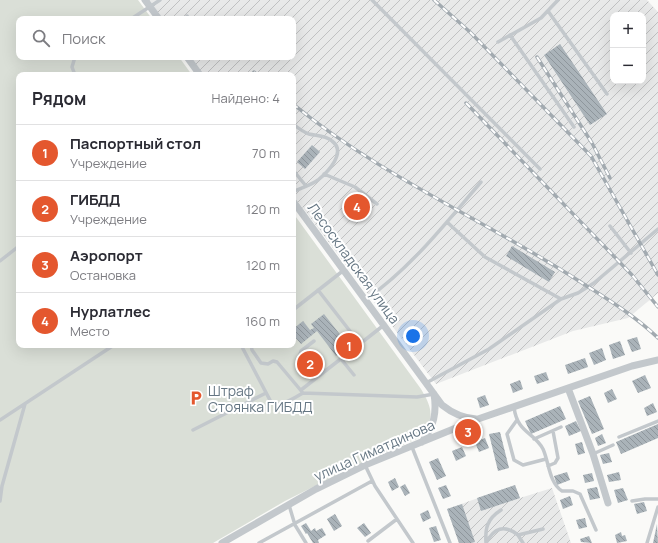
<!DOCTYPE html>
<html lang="ru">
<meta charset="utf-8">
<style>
:root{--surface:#fff;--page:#f7f7f7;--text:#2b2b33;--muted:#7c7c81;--line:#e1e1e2;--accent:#e4572e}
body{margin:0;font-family:Manrope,sans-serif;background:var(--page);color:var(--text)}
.controls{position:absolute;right:12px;top:12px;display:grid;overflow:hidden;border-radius:8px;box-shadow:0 4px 16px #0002}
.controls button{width:36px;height:36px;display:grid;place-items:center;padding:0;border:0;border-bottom:1px solid var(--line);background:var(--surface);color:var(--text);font:20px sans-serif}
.you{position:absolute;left:413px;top:336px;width:14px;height:14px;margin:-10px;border:3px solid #fff;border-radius:50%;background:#1a73e8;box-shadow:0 0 0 6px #1a73e833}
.badge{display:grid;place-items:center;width:26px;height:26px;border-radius:50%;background:var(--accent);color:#fff;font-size:13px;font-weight:700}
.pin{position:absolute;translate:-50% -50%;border:2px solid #fff;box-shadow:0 1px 4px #0006}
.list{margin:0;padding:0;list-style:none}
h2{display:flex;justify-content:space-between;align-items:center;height:52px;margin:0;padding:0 16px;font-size:17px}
h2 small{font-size:13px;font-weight:400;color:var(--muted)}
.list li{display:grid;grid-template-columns:26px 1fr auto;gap:12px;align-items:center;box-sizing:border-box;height:56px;padding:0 16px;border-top:1px solid var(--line)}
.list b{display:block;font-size:15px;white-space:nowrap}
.list p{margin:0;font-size:13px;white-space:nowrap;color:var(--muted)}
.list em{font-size:13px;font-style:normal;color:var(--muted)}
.icon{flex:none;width:22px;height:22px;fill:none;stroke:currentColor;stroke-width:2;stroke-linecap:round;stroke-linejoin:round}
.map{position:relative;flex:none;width:658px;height:543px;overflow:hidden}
.search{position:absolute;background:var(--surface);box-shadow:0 4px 16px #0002;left:16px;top:16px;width:280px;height:44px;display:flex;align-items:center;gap:10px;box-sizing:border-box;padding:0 14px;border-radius:8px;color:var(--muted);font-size:15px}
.panel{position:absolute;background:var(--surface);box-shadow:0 4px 16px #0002;left:16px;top:72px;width:280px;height:276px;border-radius:8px}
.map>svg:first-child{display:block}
</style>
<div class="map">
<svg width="658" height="543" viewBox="0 0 658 543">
<defs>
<pattern id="industrial-furrows" width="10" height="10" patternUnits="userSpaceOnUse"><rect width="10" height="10" fill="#e8e9e9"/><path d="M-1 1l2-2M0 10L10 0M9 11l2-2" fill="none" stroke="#c0c1c2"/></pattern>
<pattern id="building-back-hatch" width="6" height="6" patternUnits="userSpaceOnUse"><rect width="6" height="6" fill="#aab3b9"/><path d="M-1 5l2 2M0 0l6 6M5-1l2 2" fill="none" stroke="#8e969c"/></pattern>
</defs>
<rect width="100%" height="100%" fill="#fafaf8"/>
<!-- industrial -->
<path fill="url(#industrial-furrows)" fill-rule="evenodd" d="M149,0H647L658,12V293L628,318L573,331L436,384L293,195V75H204L191,57H293V19H163ZM613,15H643V81H613Z
M515,485L520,498L552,488L571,543H459L447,509Z"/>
<!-- grass -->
<path fill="#dadfd7" d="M0,0H138L152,19H19V57H179L192,75H19V345H293V213L421,389C433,409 435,419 419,438L355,466L285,501L213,543H0Z"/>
<!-- building -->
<path fill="url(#building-back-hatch)" d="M560,44L607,114L590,125L544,55Z
M312,145L320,152L305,169L297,162Z
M354,193L370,214L360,221L344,200Z
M512,246L555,272L549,282L506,256Z
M324,314L349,346L336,356L317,331L301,344L294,336L293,337V329L303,321L310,330L314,328L311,324Z
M637,337L641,349L632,352L627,340Z
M620,341L625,355L613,359L609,345Z
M602,348L606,360L594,365L589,353Z
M585,358L588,367L568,374L565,365Z
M546,372L549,380L537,384L534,376Z
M645,375L651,388L638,393L632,381Z
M520,380L523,389L513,393L510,384Z
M612,389L617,399L608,403L604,393Z
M485,395L489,405L480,408L477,398Z
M590,396L604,429L592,434L578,401Z
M653,403L657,412L647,416L644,408Z
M560,406L566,419L531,434L525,421Z
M576,421L581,431L569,436L565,426Z
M658,424V438L621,454L616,442Z
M500,432L509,468L498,471L489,434Z
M602,434L606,443L598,446L595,438Z
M485,438L489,448L479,452L475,442Z
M582,442L585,453L578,455L575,444Z
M462,447L466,456L456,461L452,451Z
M609,453L612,462L603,464L600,455Z
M438,458L446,476L437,480L429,462Z
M567,472L570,480L557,485L554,476Z
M619,472L621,480L609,482L607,475Z
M592,473L594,481L585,483L583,475Z
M395,478L399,487L392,491L388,482Z
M405,484L410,493L405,496L400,487Z
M446,485L451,496L443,499L438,488Z
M515,485L520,498L481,511L477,498Z
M597,487L600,498L590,500L587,489Z
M623,488L628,500L618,503L614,490Z
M570,496L573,505L563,509L560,500Z
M644,502L647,511L637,514L634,504Z
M462,504L475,542L471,543H459L447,509Z
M428,510L431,518L423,522L420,514Z
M335,514L342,526L334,531L327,519Z
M585,518L587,527L579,529L576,520Z
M306,523L311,531L315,528L316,531L322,528L326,535L318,540L319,543H313L307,533L306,534L301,526Z
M364,523L371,533L365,537L357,528Z
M657,524L658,543H653Z
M436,526L441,540L434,542L429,528Z
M621,532L622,536L625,535L627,541L617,543L615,535Z
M589,536L592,543L581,542L580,539Z"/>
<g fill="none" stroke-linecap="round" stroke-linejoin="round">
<!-- lane -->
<path stroke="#c3c8cc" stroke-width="3.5" d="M372,0L540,169
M548,11L607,94
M187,16L189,19
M131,19L160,0
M510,35L574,127
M498,42L541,18L558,0
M75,75L72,67L75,57
M293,124C298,128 303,132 309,134C317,136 325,135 332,141C347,152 328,172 318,180C311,185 301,188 293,192
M293,170L306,186
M324,174L355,187L377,204
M447,222L485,257L561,299
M610,226L631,253
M0,261L19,246
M293,287L294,286
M318,290L360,344
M365,300C411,268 445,224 481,182
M293,310L344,270
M314,341L301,351L299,358L315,379
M241,345L271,402C281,408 294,398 303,393
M251,345L252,350L261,363L268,364L273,361L277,362L303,393L417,397L434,394
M341,359L354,375
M426,383L489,349L561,299L578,293L594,283L658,229
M301,390L384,325
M514,407C517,433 534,432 543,449C549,462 549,483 562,491H573L580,494L596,530
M0,420L114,345
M517,420L507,434L514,460L523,465L546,459
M193,430L266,393
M619,437L658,421
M534,439L561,427
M412,447L450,543
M593,454L613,445
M365,465L375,486L413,543
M548,466L555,463L558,458L553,431
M0,501L2,486L25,404
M632,501L645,499H658
M289,505L295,525L306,543
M518,535L523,543
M368,541L397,519
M259,543L372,481
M486,543C494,528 504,524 518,535L543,529
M486,543C485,528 487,519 501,510
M647,543L658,507"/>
<!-- street -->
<path stroke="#c3c8cc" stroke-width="7" d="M145,0L159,19
M187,57L200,75
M293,201L442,405C452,413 462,418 476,419
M568,388L593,454L608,503
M422,442C434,426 437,413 434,394
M222,543L316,489L365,465L478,419L632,366L658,360"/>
<!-- rail casing -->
<g stroke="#a2aab0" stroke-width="3.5">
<path id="rail" d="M434,0L470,32L591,156L658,275
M537,57L592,143L610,178
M254,72L257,75
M466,103L632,275L658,307
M293,104C379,175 486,221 579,281C607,299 634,315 658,338"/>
</g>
<!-- rail -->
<use href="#rail" stroke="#fff" stroke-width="2" stroke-dasharray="6" stroke-linecap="butt"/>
</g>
<!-- icons -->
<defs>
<g id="parking-bare" transform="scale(1.2)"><path d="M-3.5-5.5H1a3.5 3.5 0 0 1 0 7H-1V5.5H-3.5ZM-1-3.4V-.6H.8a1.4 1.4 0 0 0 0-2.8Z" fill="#e4572e" stroke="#fff" stroke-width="2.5" paint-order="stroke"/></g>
</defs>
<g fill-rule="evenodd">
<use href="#parking-bare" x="196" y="398"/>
</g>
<g text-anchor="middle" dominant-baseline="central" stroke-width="4" stroke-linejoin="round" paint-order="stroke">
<!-- street labels -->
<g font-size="14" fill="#657683" stroke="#fff">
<text transform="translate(354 263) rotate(54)">Лесоскладская улица</text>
<text transform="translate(374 450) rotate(-24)">улица Гиматдинова</text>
</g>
<!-- poi labels -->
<g font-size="14" fill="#657683" stroke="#fff" text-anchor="start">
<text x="208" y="390">Штраф<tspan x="208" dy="16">Стоянка ГИБДД</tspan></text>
</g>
</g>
</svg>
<div class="controls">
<button>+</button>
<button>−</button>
</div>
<div class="you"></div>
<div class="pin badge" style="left:349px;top:346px">1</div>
<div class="pin badge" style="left:310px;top:364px">2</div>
<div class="pin badge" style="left:468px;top:432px">3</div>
<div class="pin badge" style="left:357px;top:207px">4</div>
<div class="search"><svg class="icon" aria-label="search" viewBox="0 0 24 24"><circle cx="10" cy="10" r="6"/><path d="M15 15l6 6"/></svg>Поиск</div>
<section class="panel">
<h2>Рядом<small>Найдено: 4</small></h2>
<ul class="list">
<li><span class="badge">1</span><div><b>Паспортный стол</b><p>Учреждение</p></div><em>70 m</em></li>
<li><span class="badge">2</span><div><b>ГИБДД</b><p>Учреждение</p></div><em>120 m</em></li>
<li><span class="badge">3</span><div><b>Аэропорт</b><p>Остановка</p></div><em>120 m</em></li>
<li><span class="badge">4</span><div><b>Нурлатлес</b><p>Место</p></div><em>160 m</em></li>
</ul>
</section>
</div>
